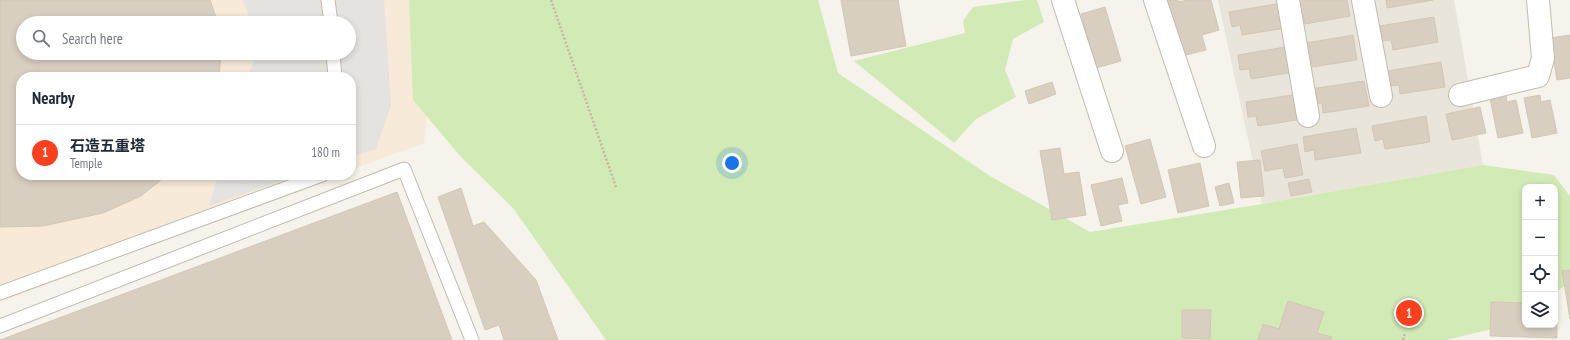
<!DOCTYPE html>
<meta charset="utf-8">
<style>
:root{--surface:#fff;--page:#f2f2f3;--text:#1f2937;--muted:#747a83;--line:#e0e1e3;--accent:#fc3f1d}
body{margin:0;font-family:"PT Sans Narrow","Noto Sans JP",sans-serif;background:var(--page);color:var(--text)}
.controls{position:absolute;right:12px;bottom:12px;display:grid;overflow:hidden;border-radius:8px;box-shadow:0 2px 6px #0003}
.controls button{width:36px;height:36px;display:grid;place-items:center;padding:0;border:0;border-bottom:1px solid var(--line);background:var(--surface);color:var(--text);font:20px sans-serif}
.you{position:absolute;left:732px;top:163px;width:14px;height:14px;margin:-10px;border:3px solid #fff;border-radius:50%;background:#1a73e8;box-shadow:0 0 0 6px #1a73e833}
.badge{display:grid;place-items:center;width:26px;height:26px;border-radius:50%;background:var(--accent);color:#fff;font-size:13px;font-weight:700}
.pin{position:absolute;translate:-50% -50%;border:2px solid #fff;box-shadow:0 1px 4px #0006}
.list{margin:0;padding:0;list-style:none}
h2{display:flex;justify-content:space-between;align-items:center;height:52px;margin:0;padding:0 16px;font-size:17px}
h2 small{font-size:13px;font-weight:400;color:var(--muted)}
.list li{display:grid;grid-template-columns:26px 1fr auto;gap:12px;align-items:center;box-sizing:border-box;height:56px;padding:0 16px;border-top:1px solid var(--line)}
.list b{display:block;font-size:15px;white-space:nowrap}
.list p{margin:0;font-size:13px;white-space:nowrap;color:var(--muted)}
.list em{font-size:13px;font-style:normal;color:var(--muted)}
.icon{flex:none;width:22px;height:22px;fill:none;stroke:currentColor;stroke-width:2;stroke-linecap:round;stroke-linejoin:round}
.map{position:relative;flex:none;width:1570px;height:340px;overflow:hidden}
.search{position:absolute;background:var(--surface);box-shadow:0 2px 6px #0003;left:16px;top:16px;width:340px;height:44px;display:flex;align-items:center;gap:10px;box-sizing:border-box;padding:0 14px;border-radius:22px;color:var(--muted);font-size:15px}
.panel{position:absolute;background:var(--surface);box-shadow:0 2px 6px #0003;left:16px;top:72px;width:340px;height:108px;border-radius:16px}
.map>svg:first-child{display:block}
</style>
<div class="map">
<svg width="1570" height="340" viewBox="0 0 1570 340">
<rect width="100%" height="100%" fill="#f6f3ec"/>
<!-- residential -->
<path fill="#eae5da" d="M1218,0H1454L1483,165L1262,204Z"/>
<!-- commercial -->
<path fill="#f7ead8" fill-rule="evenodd" d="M0,0H439L424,143L351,170V77H21V175H338L0,302ZM23,23H349V53H23Z"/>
<!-- green -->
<path fill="#d2eab5" d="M409,0H818L838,73L990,176L1090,232L1262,204L1483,165L1554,175L1570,196V283L1555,292V187H1525V309L1488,330L1446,340H606L513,208L461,157L413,100Z
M1026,0H1037L1044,22L1013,39L1005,70L1016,97L976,119L954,143L854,61L965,33L963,21L973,7Z"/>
<!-- parking -->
<path fill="#e5e3e0" d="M242,0H384L391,105L376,149L351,157V77H248L254,59L253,53H349V23H249L247,10Z
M218,175H299L209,206Z"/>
<!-- building -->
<path fill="#d8cfc1" stroke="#d3c7b4" d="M0,0H210L218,23H23V53H221L219,77H21V175H167L141,196L103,213L43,226L0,227Z
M841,0H898L906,46L851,56Z
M1164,0H1178V2L1187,0H1211L1219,30L1202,35L1206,50L1178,57Z
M1292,0H1347L1350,16L1305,24L1303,14L1295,15Z
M1386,0H1433L1387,8Z
M1282,3L1286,28L1242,35L1240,25L1232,27L1229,12Z
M1105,7L1121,61L1096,68L1081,14Z
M1434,17L1438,42L1393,50L1391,40L1383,41L1380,26Z
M1353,35L1357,60L1312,67L1311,57L1302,59L1300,44Z
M1570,35V78L1557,80L1550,38Z
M1291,46L1295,72L1251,79L1249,69L1240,70L1238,55Z
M1441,62L1445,87L1400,94L1399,85L1390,86L1388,71Z
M1364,81L1369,106L1323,113L1322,103L1313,104L1311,89Z
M1052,82L1056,94L1029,104L1025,91Z
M1299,94L1303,119L1258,126L1256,116L1248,117L1246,102Z
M1506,95L1507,102L1516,100L1523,133L1498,138L1490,98Z
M1540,95L1541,102L1550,100L1557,133L1532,138L1524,98Z
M1480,107L1486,133L1452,140L1446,114Z
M1426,116L1430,142L1385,149L1383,139L1375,141L1372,126Z
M1356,128L1361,153L1315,160L1314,150L1305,152L1303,137Z
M1150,139L1166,197L1141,204L1125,146Z
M1297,144L1303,175L1285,178L1283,168L1265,171L1261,151Z
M1060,148L1064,174L1079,172L1086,215L1052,220L1040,151Z
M1260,160L1264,196L1241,198L1237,162Z
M1200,163L1209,206L1178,213L1168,170Z
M1122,178L1128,203L1118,205L1122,221L1101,226L1091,185Z
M1309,179L1312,192L1291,196L1288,183Z
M1229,183L1234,203L1220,206L1215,187Z
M461,188L473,226L484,222L536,280L558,340H504L499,325L485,330L438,197Z
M397,192L452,340H0Z
M1570,270V319L1562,271Z
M1288,301L1324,312L1317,333L1332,337L1331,340H1258L1263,324L1279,329Z
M1491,302L1525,303V325H1555V303H1557V338L1490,336Z
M1406,308L1414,310L1412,318L1404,316Z
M1182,310H1211L1210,339L1182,338Z"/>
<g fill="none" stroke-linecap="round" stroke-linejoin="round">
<!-- service casing -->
<g stroke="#c2bbae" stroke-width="15">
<path id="service" d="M328,0L331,23
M333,53L335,77
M0,293L322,175
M0,326L404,169L472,340"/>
</g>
<!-- minor casing -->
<g stroke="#c2bbae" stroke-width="24">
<path id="minor" d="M1063,0L1112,151
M1155,0L1204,146
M1288,0L1308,116
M1363,0L1381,96
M1460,95L1538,76L1543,58L1538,0"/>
</g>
<!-- path -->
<path stroke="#c4b79f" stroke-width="2.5" stroke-dasharray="2 2" stroke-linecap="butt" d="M551,0L616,187
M1403,340L1405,333"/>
<!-- service -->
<use href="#service" stroke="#fff" stroke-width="13"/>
<!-- minor -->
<use href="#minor" stroke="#fff" stroke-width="22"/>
</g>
</svg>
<div class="controls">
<button>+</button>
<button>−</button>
<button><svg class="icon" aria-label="locate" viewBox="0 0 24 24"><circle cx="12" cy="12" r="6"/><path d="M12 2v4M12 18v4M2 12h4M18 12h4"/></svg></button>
<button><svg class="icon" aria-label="layers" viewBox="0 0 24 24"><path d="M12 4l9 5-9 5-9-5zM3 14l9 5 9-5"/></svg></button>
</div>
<div class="you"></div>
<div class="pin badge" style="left:1409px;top:313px">1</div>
<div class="search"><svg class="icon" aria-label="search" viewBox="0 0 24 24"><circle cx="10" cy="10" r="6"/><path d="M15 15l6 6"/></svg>Search here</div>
<section class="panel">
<h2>Nearby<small></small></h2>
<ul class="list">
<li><span class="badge">1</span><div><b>石造五重塔</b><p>Temple</p></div><em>180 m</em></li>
</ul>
</section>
</div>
